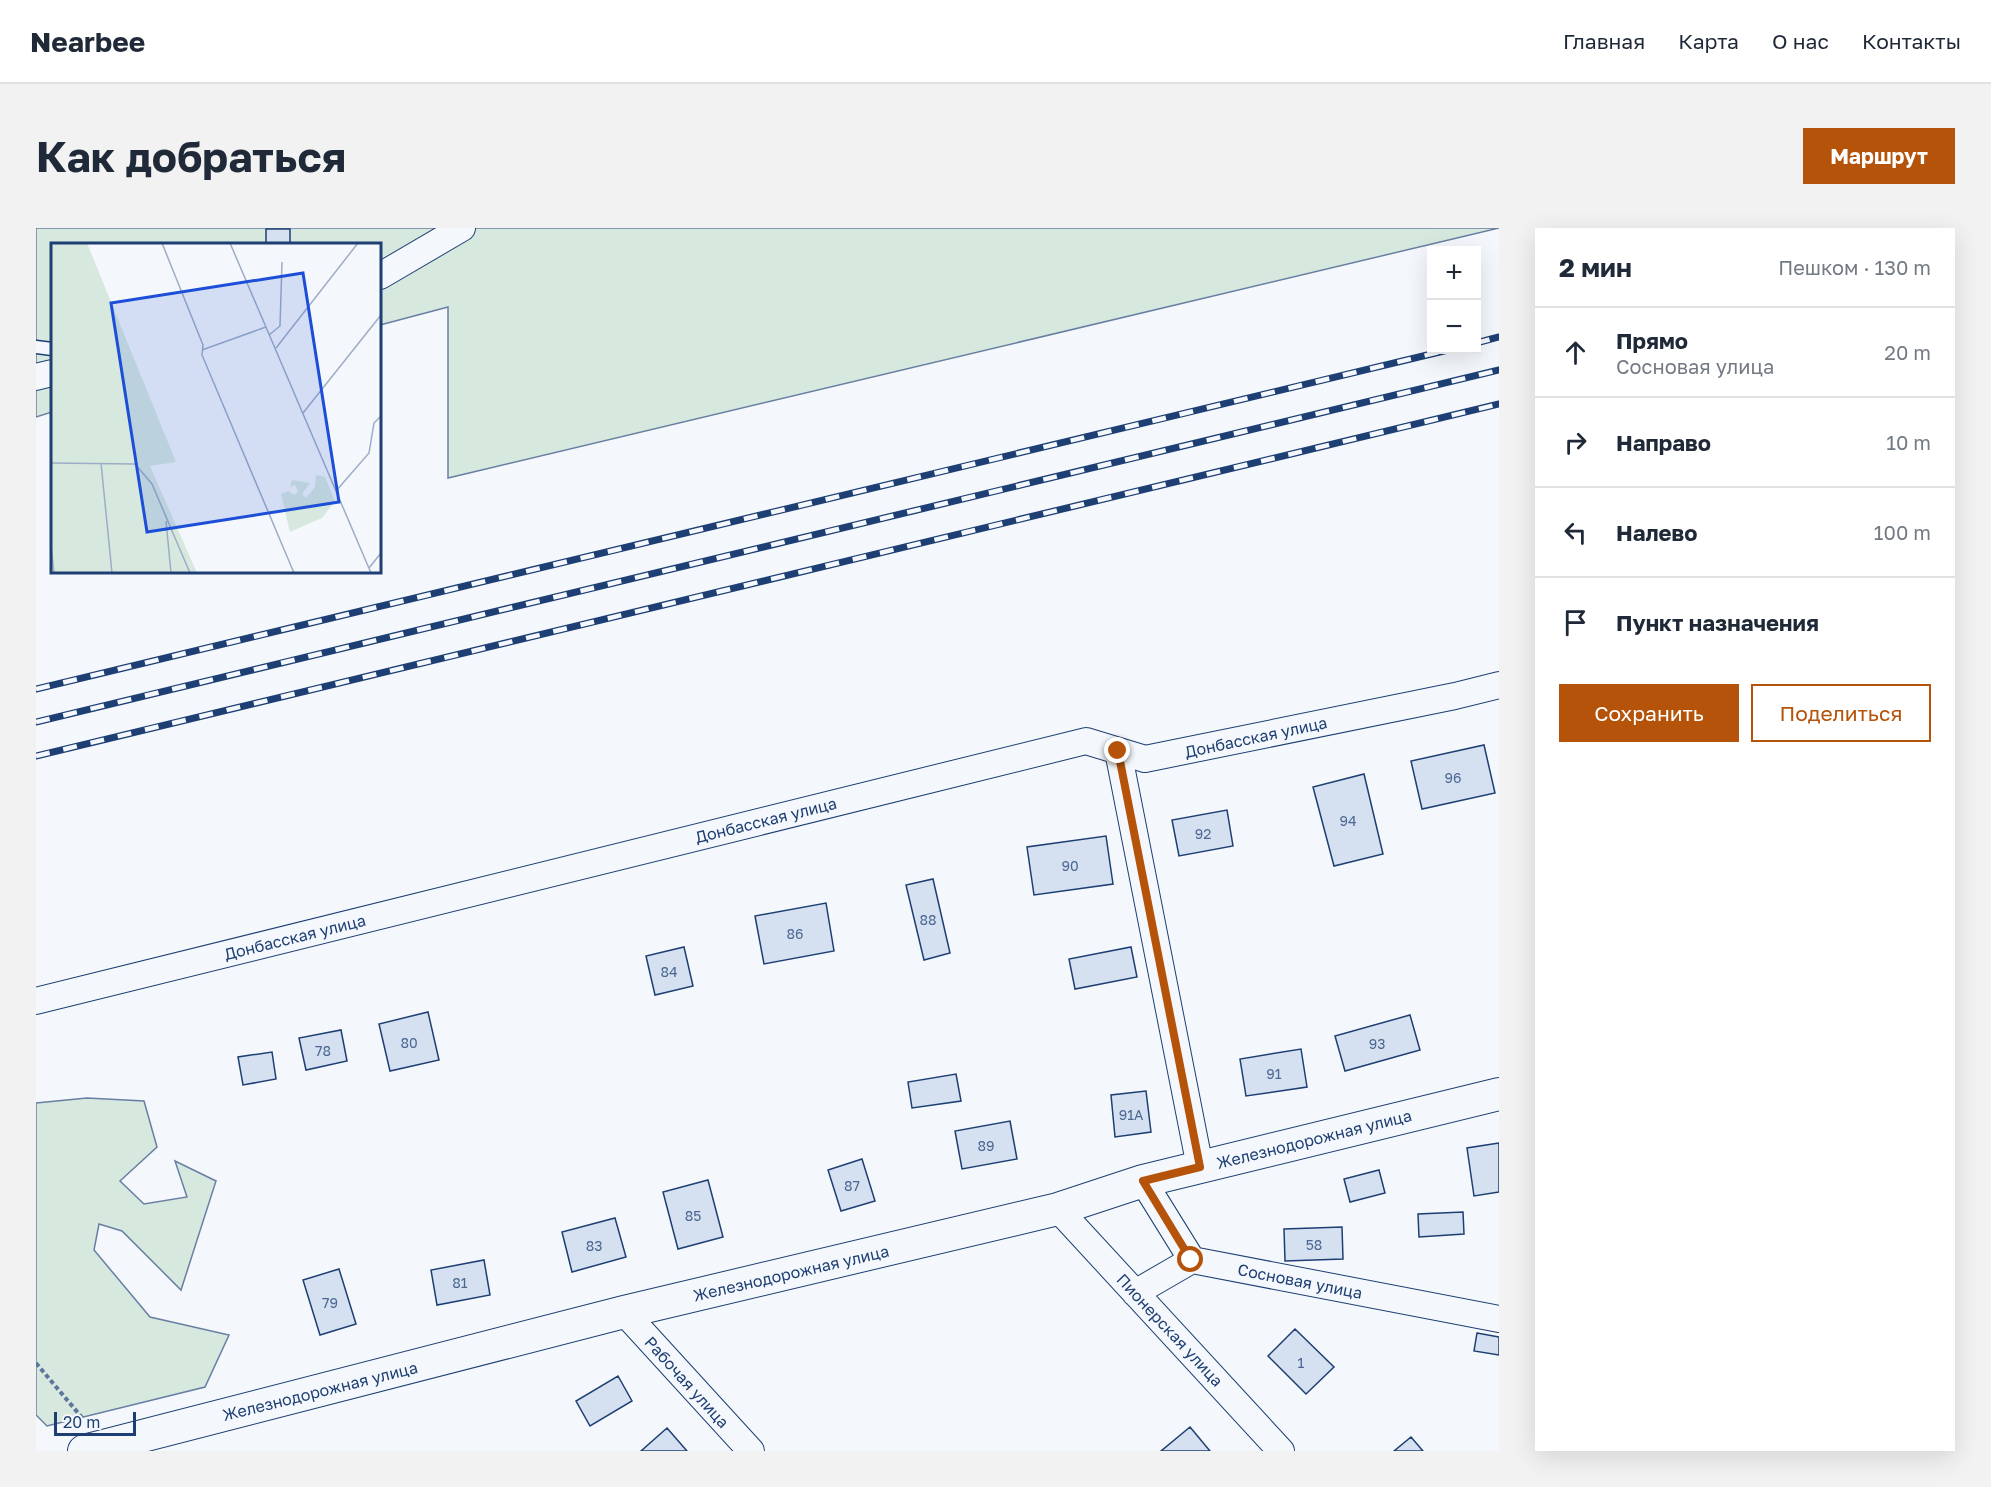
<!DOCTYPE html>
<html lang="ru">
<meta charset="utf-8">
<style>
:root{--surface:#fff;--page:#f2f2f3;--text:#1f2937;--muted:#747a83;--line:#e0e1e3;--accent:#b45309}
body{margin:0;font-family:"Golos Text",sans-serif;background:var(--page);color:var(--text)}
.controls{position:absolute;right:18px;top:18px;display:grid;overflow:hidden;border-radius:0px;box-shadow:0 6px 24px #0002}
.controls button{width:54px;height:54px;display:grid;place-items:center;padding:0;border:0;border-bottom:2px solid var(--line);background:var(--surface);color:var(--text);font:30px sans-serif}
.scale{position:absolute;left:18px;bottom:15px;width:82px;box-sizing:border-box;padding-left:6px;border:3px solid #1d3f73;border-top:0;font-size:16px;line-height:21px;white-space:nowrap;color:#1d3f73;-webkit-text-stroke:4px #f4f7fb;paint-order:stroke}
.stop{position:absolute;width:18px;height:18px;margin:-14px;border:4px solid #b45309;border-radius:50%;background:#fff}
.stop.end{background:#b45309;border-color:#fff;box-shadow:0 2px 6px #0008}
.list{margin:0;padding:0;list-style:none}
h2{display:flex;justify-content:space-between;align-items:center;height:78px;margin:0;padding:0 24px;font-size:26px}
h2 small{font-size:20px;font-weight:400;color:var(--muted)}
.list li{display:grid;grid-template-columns:39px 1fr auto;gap:18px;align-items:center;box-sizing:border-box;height:90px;padding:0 24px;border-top:2px solid var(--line)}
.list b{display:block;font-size:22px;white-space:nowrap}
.list p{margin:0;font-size:20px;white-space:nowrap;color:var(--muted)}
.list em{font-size:20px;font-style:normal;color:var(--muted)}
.actions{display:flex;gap:12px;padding:18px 24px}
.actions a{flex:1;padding:14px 0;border:2px solid var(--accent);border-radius:0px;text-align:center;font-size:21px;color:var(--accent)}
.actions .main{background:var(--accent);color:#fff}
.icon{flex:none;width:33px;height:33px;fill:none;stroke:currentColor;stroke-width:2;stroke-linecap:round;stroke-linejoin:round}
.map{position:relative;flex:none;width:1463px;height:1223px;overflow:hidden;border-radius:0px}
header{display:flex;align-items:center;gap:36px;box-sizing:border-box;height:84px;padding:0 30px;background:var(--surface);border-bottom:2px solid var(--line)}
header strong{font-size:28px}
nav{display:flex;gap:33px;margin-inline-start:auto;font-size:21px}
.intro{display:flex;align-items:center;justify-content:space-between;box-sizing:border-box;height:144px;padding:0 36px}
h1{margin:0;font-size:42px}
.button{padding:15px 27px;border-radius:0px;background:var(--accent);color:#fff;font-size:21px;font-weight:700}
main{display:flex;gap:36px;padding:0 36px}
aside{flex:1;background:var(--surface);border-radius:0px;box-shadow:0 6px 24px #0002}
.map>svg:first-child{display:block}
</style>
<header>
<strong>Nearbee</strong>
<nav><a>Главная</a><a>Карта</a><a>О нас</a><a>Контакты</a></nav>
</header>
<div class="intro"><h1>Как добраться</h1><a class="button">Маршрут</a></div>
<main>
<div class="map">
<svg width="1463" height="1223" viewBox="0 0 1463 1223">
<rect width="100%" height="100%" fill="#f4f7fb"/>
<!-- green -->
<path fill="#d7e8df" stroke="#687fa3" stroke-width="1.5" d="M0,0H1463L412,250V79L344,97V16H16V184L0,189Z
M51,870L108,873L121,919L84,953L108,976L151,969L139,933L180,953L145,1062L86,1003L63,996L58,1022L114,1089L193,1107L169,1159L11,1198L0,1187V875Z"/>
<!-- building -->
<path fill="#d5e0f0" stroke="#1d3f73" stroke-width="1.5" d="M230,1H254V16H230Z
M1448,517L1459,565L1386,581L1375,533Z
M1328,546L1347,626L1298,638L1277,559Z
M1191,582L1197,618L1143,628L1136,592Z
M1070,608L1077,656L998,667L991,619Z
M897,651L914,725L888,732L870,657Z
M790,675L798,723L728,736L719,688Z
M648,719L657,758L619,767L610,728Z
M1095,719L1101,749L1039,761L1033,731Z
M392,784L403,832L354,843L343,796Z
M1374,787L1384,822L1309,843L1299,808Z
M305,802L311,833L270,842L263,810Z
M1265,821L1271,859L1210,868L1204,831Z
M236,824L240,851L207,857L202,829Z
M920,846L925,873L876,880L872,854Z
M1110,863L1115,904L1079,909L1075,867Z
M974,893L981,931L926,941L919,903Z
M1463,915V964L1438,968L1431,920Z
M826,931L839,973L805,983L792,942Z
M1343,942L1349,965L1314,974L1308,951Z
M672,952L687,1009L642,1021L627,964Z
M1427,984L1428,1006L1383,1009L1382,986Z
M579,990L590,1029L536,1044L526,1004Z
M1306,999L1307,1031L1249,1033L1248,1001Z
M448,1032L454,1067L401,1077L395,1042Z
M303,1041L320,1096L284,1107L267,1052Z
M1259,1101L1298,1139L1270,1166L1232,1128Z
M1441,1105L1463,1109V1127L1438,1123Z
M582,1148L596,1173L554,1198L540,1173Z
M1154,1199L1174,1223H1125Z
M631,1200L651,1223H605Z
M1375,1209L1387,1223H1358Z"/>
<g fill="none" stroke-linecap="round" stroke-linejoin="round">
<!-- service casing -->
<g stroke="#1d3f73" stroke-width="15">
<path id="service" d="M0,119L16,121"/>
</g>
<!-- minor casing -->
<g stroke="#1d3f73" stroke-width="28">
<path id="minor" d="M344,48L426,0
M0,149L16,145
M1082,523L1164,939
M0,773L1050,513L1109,531L1419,468L1463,457
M1107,953L1156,1032L1463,1091
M1022,981L1245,1223
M1099,1065L1156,1032
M588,1084L715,1223"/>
</g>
<!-- tertiary casing -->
<g stroke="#1d3f73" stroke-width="34">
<path id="tertiary" d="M48,1223L588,1084L1022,981L1107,953L1463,866"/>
</g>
<!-- path -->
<path stroke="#5e769c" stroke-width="4" stroke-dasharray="4.5 3" stroke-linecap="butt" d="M0,1135L48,1192"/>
<!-- service -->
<use href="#service" stroke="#f4f7fb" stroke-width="12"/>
<!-- minor -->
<use href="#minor" stroke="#f4f7fb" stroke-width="26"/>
<!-- tertiary -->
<use href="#tertiary" stroke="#f4f7fb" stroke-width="32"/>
<!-- rail casing -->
<g stroke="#1d3f73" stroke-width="7">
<path id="rail" d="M1440,115L1463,109
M0,461L1412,122
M0,494L1463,142
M0,528L1463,176"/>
</g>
<!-- rail -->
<use href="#rail" stroke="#f4f7fb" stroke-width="4.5" stroke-dasharray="14" stroke-linecap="butt"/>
</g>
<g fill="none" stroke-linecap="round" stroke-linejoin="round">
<!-- route -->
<path stroke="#b45309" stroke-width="8" d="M1082,523L1164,939L1107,953L1155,1032"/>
</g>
<g text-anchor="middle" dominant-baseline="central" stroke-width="4.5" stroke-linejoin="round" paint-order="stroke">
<!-- number labels -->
<g font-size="14" fill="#4b6792">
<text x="1417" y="549">96</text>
<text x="1312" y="592">94</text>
<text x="1167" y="605">92</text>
<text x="1034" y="637">90</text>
<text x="892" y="691">88</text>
<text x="759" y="705">86</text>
<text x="633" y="743">84</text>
<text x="373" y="814">80</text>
<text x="1341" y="815">93</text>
<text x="287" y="822">78</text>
<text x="1238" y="845">91</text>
<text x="1095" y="886">91А</text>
<text x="950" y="917">89</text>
<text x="816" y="957">87</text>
<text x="657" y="987">85</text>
<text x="1278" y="1016">58</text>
<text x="558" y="1017">83</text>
<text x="424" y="1054">81</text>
<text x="294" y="1074">79</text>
<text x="1265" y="1134">1</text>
</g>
<!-- street labels -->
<g font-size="16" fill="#1d3f73" stroke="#f4f7fb">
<text transform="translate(1220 509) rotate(-12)">Донбасская улица</text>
<text transform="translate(730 592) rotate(-14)">Донбасская улица</text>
<text transform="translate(259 709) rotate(-14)">Донбасская улица</text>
<text transform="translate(1278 911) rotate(-14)">Железнодорожная улица</text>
<text transform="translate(755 1045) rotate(-13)">Железнодорожная улица</text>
<text transform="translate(1264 1053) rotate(11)">Сосновая улица</text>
<text transform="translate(1134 1102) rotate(47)">Пионерская улица</text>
<text transform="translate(651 1154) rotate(48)">Рабочая улица</text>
<text transform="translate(284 1163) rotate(-14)">Железнодорожная улица</text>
</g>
</g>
<!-- overview -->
<g transform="translate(15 15)">
<rect width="330" height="330" fill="#f4f7fb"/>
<path d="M0,0H36L125,219L99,223L146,330H0ZM265,232L274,234L284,258L271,275L239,289L230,251L237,248L244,252L247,248L244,242L239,244L241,237L259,240L251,251L255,255L264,244Z" fill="#d7e8df"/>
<path fill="none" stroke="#9eadc5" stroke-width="1.5" d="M111,0L152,102L151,112L243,330M179,0L320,330M218,92L229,83L231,19M225,105L307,0M151,107L215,84M252,170L330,72M0,220L84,221L101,241L139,330M50,220L61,330M285,248L318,210L323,180L330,173M115,278L120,330M0,303L3,330M318,325L330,310"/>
<path fill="#1d4ed8" fill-opacity="0.15" stroke="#1d4ed8" stroke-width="3" d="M252,30L288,259L96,289L60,60Z"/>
<rect width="330" height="330" fill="none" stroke="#1d3f73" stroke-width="3"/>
</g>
</svg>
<div class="controls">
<button>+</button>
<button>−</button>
</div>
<div class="scale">20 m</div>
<div class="stop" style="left:1155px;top:1032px"></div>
<div class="stop end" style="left:1082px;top:523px"></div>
</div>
<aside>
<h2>2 мин<small>Пешком · 130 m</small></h2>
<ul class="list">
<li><svg class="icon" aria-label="ahead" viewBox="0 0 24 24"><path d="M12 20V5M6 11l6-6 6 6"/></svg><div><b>Прямо</b><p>Сосновая улица</p></div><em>20 m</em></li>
<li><svg class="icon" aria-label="right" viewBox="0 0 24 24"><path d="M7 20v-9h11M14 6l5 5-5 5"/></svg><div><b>Направо</b></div><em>10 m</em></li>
<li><svg class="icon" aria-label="left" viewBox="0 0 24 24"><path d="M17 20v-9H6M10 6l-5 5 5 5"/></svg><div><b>Налево</b></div><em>100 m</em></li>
<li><svg class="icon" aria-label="arrive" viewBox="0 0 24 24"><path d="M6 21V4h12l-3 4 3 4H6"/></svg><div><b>Пункт назначения</b></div></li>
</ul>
<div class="actions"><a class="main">Сохранить</a><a>Поделиться</a></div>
</aside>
</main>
